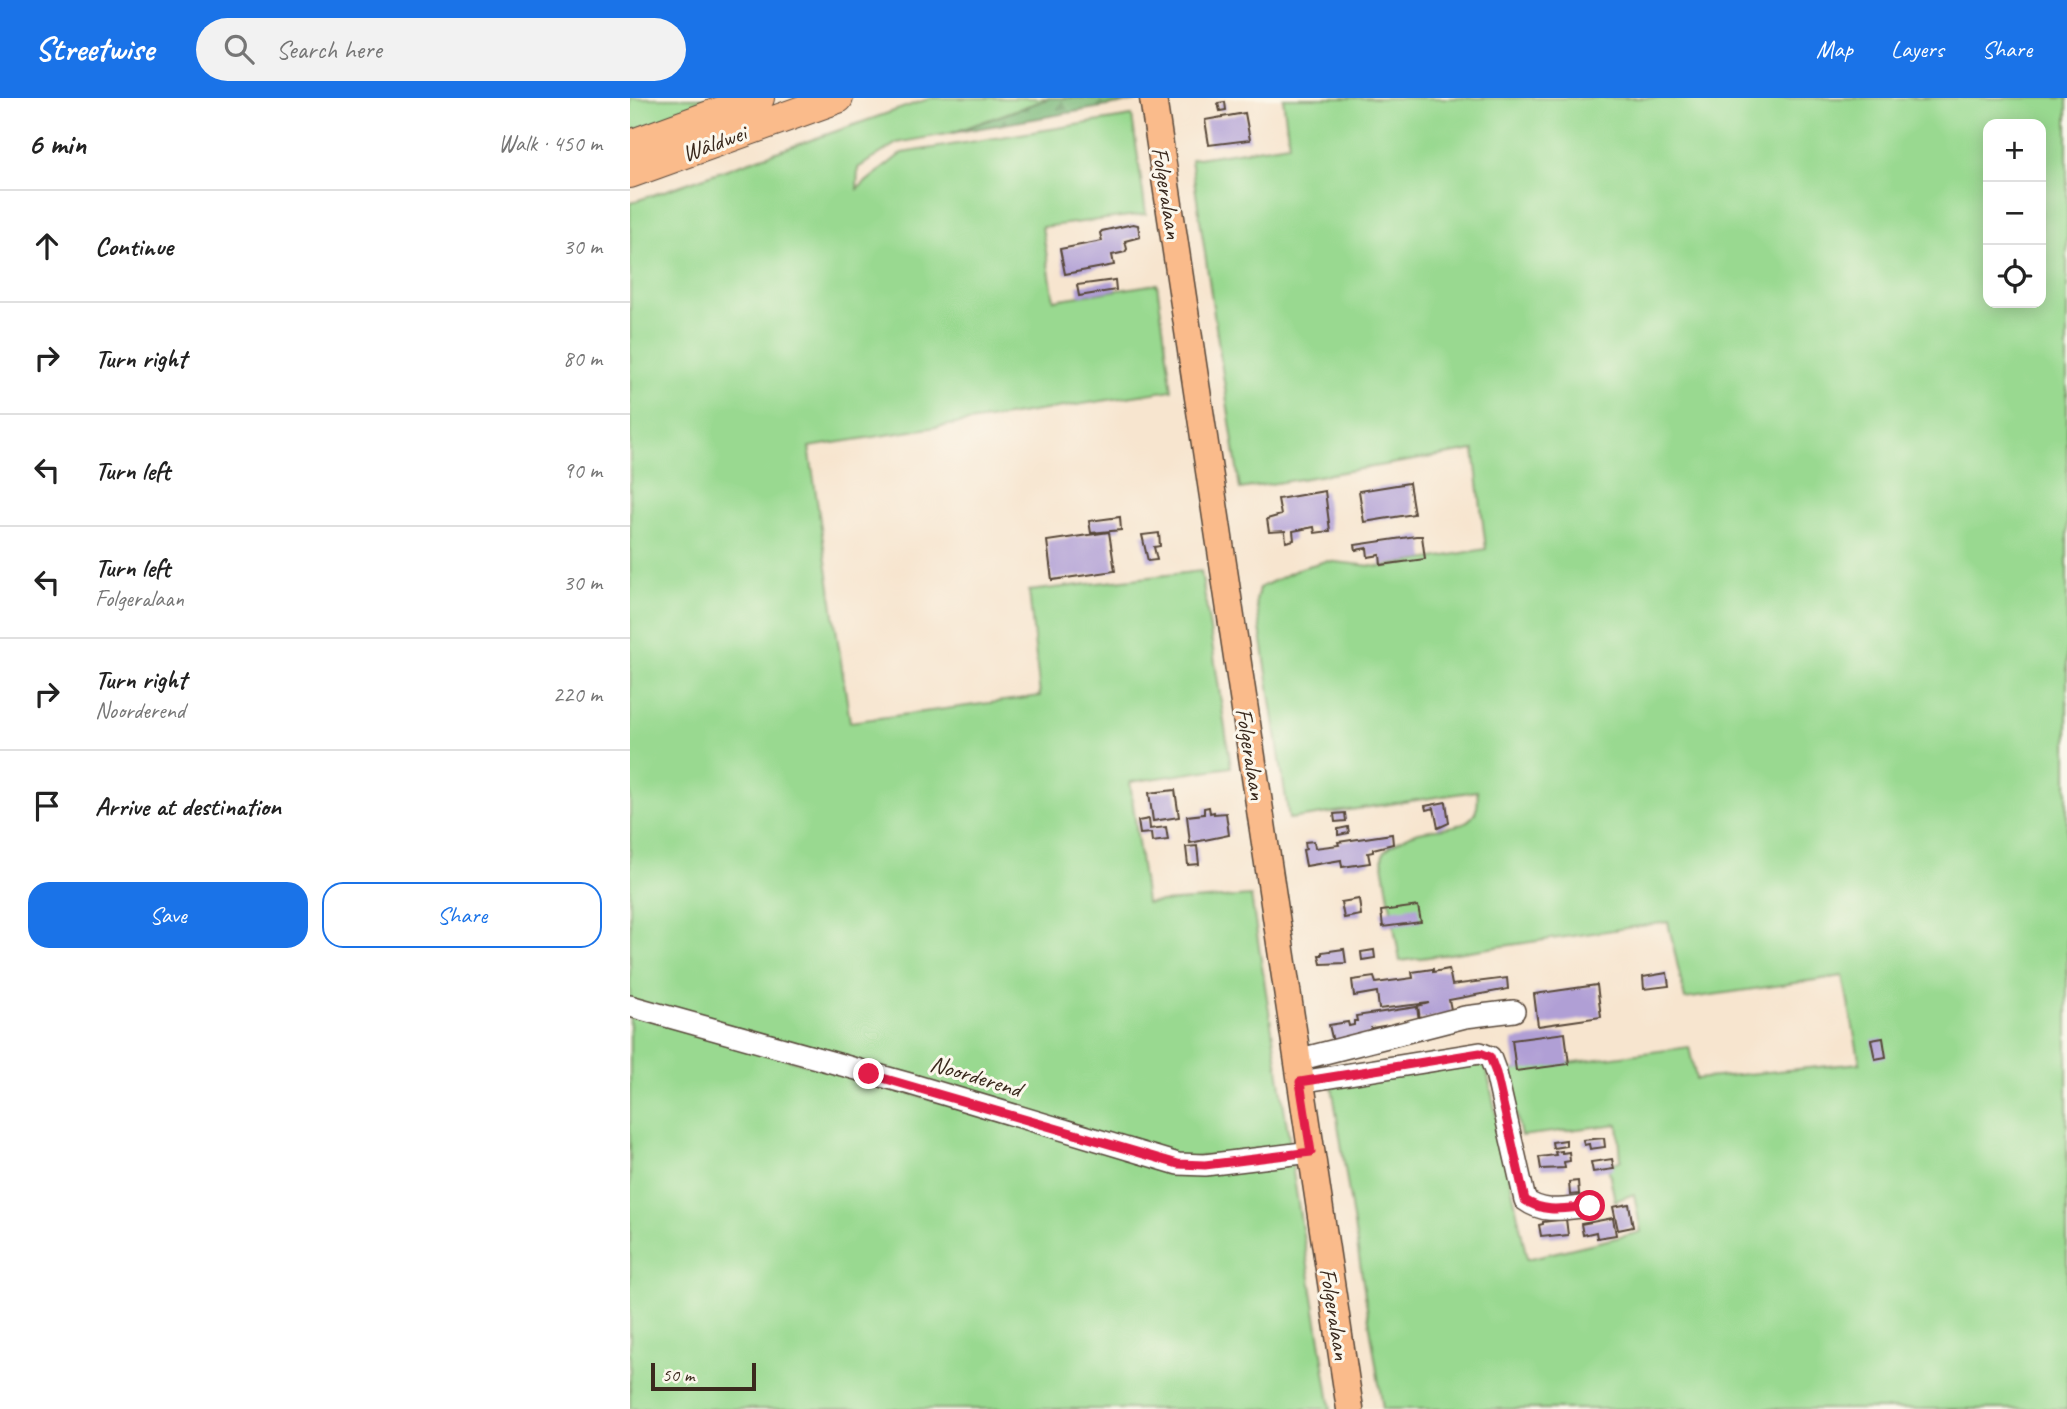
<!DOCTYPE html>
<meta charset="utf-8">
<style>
:root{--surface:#fff;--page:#f2f2f2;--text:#222;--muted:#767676;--line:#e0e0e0;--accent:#1a73e8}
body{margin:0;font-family:Caveat,sans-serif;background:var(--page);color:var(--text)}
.controls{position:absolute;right:21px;top:21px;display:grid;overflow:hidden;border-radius:14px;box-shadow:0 4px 18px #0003}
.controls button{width:63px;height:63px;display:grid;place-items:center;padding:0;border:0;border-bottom:2px solid var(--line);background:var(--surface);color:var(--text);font:35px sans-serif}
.scale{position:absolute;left:21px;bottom:18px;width:105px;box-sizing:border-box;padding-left:7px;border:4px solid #3b2a1e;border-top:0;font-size:19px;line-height:24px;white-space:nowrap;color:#3b2a1e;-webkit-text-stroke:5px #fbf7ec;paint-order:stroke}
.stop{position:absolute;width:21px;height:21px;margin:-16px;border:5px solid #e11d48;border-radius:50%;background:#fff}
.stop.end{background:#e11d48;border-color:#fff;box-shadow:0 2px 7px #0008}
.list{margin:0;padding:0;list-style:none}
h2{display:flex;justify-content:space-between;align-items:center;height:91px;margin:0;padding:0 28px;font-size:30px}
h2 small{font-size:23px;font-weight:400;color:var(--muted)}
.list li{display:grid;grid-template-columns:46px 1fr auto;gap:21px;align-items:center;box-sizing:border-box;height:112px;padding:0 28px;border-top:2px solid var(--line)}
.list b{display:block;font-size:26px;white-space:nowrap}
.list p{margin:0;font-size:23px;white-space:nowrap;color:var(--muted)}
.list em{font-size:23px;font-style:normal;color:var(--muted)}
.actions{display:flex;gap:14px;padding:21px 28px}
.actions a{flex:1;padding:16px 0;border:2px solid var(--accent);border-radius:21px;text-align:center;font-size:24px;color:var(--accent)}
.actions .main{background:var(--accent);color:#fff}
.icon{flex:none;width:38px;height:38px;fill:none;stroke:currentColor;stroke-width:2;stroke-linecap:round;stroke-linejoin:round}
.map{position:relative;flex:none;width:1437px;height:1311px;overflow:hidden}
header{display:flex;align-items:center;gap:42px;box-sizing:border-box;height:98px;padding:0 35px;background:var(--accent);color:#fff}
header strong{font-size:33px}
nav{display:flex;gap:38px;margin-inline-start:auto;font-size:24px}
.search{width:490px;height:63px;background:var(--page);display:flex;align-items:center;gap:18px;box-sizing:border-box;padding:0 24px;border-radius:38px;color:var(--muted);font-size:26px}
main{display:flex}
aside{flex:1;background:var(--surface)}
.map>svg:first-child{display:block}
</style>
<header>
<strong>Streetwise</strong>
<div class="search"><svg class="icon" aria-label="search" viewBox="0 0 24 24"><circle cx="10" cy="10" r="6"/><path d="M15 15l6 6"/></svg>Search here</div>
<nav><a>Map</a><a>Layers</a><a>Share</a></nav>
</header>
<main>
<aside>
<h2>6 min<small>Walk · 450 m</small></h2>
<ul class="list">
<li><svg class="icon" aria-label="ahead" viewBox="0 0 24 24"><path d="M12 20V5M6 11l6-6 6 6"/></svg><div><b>Continue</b></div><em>30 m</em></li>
<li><svg class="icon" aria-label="right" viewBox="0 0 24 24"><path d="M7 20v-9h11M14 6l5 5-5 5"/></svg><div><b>Turn right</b></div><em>80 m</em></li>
<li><svg class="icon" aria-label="left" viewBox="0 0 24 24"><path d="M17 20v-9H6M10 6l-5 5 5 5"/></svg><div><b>Turn left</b></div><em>90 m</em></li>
<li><svg class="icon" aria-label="left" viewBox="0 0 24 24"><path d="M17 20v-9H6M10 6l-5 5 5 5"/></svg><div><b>Turn left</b><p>Folgeralaan</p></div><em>30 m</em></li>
<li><svg class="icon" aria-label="right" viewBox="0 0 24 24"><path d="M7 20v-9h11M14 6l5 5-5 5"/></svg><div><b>Turn right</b><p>Noorderend</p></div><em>220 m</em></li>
<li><svg class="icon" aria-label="arrive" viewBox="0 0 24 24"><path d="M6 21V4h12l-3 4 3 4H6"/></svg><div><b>Arrive at destination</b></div></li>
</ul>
<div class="actions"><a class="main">Save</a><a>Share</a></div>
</aside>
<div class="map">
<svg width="1437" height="1311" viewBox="0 0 1437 1311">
<defs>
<pattern id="forest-firs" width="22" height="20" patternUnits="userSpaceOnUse" patternTransform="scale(1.75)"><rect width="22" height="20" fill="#7ab97a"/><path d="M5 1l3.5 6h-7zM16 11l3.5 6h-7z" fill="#659763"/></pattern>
</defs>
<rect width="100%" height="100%" fill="#fbf7ec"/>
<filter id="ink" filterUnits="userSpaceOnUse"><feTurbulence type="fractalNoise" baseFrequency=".0143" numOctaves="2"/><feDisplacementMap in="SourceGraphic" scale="14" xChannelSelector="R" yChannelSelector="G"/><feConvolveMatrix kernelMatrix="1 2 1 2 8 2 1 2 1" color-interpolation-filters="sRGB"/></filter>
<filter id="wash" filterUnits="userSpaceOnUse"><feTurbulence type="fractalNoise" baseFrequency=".00686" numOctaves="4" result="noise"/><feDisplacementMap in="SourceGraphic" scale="28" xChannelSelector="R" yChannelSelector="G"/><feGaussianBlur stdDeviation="1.57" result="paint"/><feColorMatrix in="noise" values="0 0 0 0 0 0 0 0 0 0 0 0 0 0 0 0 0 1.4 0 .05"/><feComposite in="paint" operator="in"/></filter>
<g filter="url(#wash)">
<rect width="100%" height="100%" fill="#f7e5cf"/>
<!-- green -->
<path fill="#99d990" stroke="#6a8257" stroke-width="2" fill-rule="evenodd" d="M0,0H89L0,35Z
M301,0H420L322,35L267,45L228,70L227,91L272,55L502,18L516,116L412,129L424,202L527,186L542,292L179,349L220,624L410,598L399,493L571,473L601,669L500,684L516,805L621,798L660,1047L553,1061L0,902V105Z
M653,0H1437V1311H753L702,988L855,964L897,1161L1011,1134L1004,1096L985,1103L978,1068L991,1062L988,1026L891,1038L877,973L1059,949L1066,981L1230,965L1213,878L1055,901L1038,824L770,863L752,760L754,753C764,745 775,738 789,734C815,727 854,734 847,693L659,721L626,503L629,490L671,470L696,463L751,469L856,451L844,352L610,391L561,61L659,46ZM1358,26H1411V205H1358Z
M0,916L553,1073L661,1062L701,1311H0Z"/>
<!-- forest -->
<path fill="url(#forest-firs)" stroke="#5a724c" stroke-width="2" d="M420,0H502L507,3L322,35Z"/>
<g id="blocks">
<!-- building -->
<path fill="#b09fd5" d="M595,4L596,12L590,13L588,5Z
M615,15L620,42L579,47L575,22Z
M503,126L508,127L510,139L495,143L497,151L495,154L482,157L484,167L435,176L430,151L472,143L470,135L472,133Z
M485,182L486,192L449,198L447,187Z
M779,385L784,416L734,424L729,393Z
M695,393L700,433L685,435L684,429L663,433L664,442L656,444L655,433L639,434L637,421L651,417L648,401Z
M490,419L491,432L461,435L459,423Z
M479,434L485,473L422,482L417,443Z
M529,435L530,448L524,449L527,462L518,463L512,437Z
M786,438H792L795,461L751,467L750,457L738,459L737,450L726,452L725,447Z
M545,692L549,719L523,723L519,695Z
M816,704L819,725L808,730L804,710L796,712L795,708Z
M579,709L580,715L584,714V716L596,715L599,737L560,745L557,718L574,716V710Z
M715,715L716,723L705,724L704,716Z
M519,721L520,731L536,729L538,742L522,744L521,735L510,736L508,723Z
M718,729L719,735L708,737V731Z
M762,736L763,746L743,751V754L738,755L740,765L712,769L711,762L676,768L673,752L676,751L675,744L684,743L685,750L709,747L708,744Z
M567,748L569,766L558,767L556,749Z
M729,801L731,817L714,820L711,804Z
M788,808L791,824L753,829L751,813Z
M714,851L716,865L691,866L689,857H692V854Z
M744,852L745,860L732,862L731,854Z
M803,871V874L819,871L822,887L877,880L878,891L819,902L822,916L790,922L788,908L799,905L749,911L747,894L724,898L722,882L744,879L746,885L768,882L783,880L782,874Z
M1037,875L1039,888L1014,891L1013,879Z
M967,887L971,919L908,928L904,896Z
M787,909L789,922L741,930V936L703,944L699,927L718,924L719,928L724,927V923H727L726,918Z
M935,935L939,966L886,973L882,942Z
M1253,940L1256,959L1245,961L1241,942Z
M974,1040L975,1049L960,1051L959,1046L954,1047L953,1042Z
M936,1042V1048L923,1050L922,1044Z
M932,1053V1055L939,1054L940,1063L934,1064L935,1070L911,1071L909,1059L926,1057L925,1054Z
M982,1061L984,1071L963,1074L961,1064Z
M948,1083L949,1096L940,1097L939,1084Z
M999,1106L1003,1129L988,1132L983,1109Z
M983,1120L986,1137L967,1140L966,1134L953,1137L951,1126Z
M936,1121L938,1137L920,1139V1137L911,1138L909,1127L913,1126V1124Z"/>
</g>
</g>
<g filter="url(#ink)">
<use href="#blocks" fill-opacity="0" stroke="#574639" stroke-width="2"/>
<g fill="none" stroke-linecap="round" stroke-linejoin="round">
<!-- minor casing -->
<g stroke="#574639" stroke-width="24">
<path id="minor" d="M0,908L280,986L548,1066L575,1067L681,1054
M667,962L835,919L884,913
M670,984L850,955L860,959L866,975L895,1102C915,1117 936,1110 960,1108"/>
</g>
<!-- major casing -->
<g stroke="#574639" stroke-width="29">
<path id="major" d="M523,0L720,1311"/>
</g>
<!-- highway casing -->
<g stroke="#574639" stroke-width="32">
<path id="highway" d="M0,47L129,0
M0,75L208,0"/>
</g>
<!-- minor -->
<use href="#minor" stroke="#fff" stroke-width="21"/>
<!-- major -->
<use href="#major" stroke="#fabb8b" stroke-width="26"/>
<!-- highway -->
<use href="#highway" stroke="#fabb8b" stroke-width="30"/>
</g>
</g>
<g fill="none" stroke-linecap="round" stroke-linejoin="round" filter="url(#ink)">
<!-- route -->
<path stroke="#e11d48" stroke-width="9" d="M239,976L548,1066L575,1067L681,1054L670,984L850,955L860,959L866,975L895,1102C915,1116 936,1110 960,1108"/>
</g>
<g text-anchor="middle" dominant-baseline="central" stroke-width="6" stroke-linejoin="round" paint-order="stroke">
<!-- street labels -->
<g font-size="24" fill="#3b2a1e" stroke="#fbf7ec">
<text transform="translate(84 45) rotate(-20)">Wâldwei</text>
<text transform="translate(537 95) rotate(81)">Folgeralaan</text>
<text transform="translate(621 656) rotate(81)">Folgeralaan</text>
<text transform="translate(346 978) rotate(17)">Noorderend</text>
<text transform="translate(705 1216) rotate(81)">Folgeralaan</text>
</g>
</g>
</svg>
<div class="controls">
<button>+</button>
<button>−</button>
<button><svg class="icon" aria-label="locate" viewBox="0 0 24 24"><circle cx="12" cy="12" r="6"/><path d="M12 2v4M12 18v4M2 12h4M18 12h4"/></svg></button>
</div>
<div class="scale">50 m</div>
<div class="stop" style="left:960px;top:1108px"></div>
<div class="stop end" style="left:239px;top:976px"></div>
</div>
</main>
